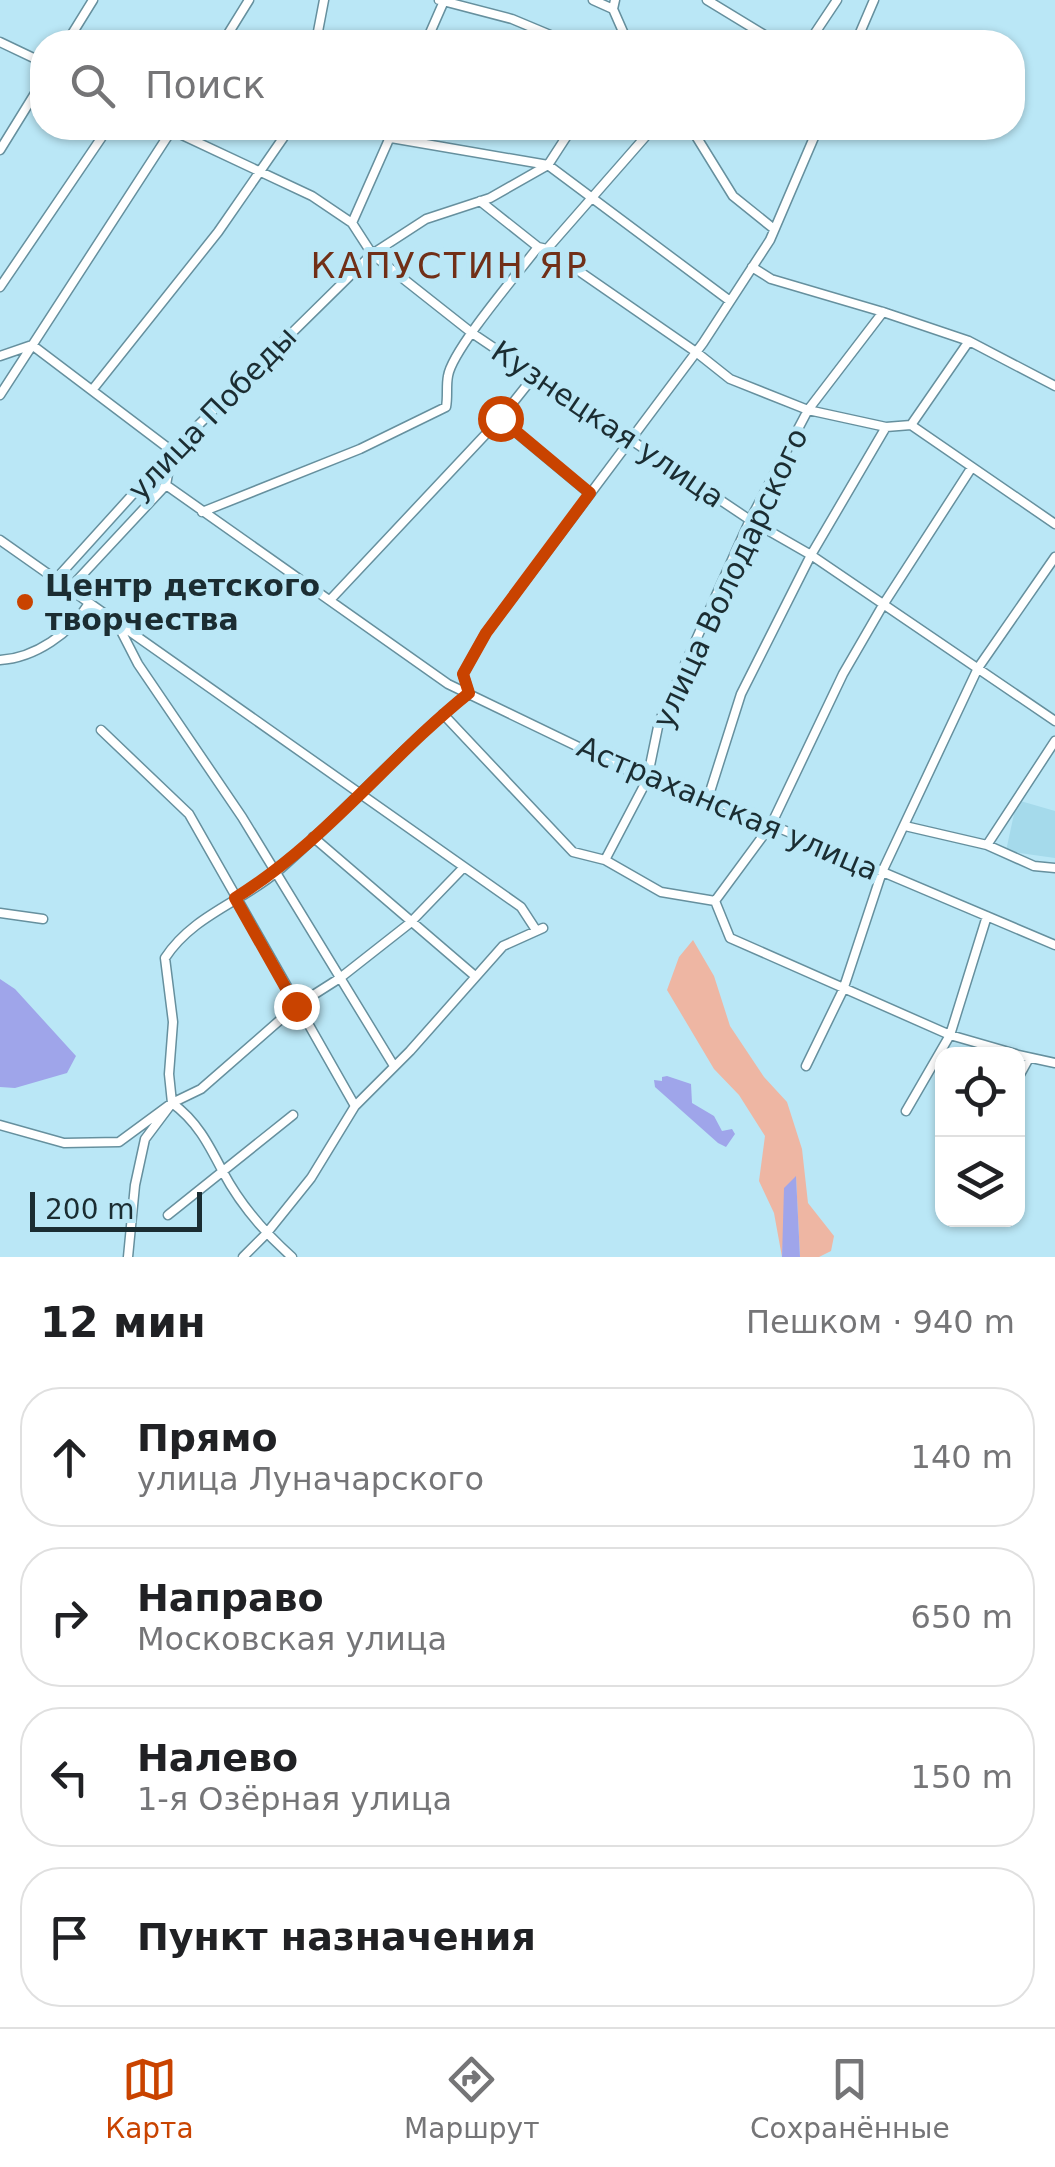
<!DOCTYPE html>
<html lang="ru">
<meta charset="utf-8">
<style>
:root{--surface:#fff;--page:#f2f2f2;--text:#202124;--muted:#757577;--line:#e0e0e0;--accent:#c94300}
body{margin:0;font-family:"DejaVu Sans",sans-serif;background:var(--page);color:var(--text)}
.controls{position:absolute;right:30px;bottom:30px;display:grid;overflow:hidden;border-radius:20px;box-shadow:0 2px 8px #0004}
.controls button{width:90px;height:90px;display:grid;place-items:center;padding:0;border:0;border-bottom:2px solid var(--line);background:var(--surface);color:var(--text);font:50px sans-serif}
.scale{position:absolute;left:30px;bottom:25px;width:172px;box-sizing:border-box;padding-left:10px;border:5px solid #1b2d32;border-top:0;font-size:28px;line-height:35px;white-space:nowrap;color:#1b2d32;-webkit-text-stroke:8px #bae7f6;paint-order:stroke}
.stop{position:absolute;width:30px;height:30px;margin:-22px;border:8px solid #c94300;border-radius:50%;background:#fff}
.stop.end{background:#c94300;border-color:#fff;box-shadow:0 2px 10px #0008}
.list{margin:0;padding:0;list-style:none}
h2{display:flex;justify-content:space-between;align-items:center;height:130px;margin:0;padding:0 40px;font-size:42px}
h2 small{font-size:32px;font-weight:400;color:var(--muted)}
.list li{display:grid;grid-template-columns:65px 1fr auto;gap:30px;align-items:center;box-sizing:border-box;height:140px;margin:0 20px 20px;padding:0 20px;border:2px solid var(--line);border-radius:40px}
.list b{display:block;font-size:38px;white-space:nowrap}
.list p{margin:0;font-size:32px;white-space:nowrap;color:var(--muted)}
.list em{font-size:32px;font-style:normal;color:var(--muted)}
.icon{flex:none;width:55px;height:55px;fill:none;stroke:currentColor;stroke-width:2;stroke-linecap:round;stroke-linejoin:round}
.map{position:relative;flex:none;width:1055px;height:1257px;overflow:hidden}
.search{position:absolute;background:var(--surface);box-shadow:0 2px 8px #0004;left:30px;right:30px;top:30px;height:110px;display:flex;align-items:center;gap:25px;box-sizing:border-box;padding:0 35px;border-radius:40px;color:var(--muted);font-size:38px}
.sheet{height:770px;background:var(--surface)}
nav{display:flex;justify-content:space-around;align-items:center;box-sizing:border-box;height:140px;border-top:2px solid var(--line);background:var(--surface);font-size:28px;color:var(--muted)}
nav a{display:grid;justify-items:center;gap:5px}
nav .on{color:var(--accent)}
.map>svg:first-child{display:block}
</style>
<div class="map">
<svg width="1055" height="1257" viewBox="0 0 1055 1257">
<rect width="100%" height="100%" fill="#bae7f6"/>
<!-- built -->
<path fill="#a5daeb" d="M1017,800L1055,811V858L1006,851Z"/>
<!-- green -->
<path fill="#eeb6a3" d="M693,940L714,976L730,1026L764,1077L787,1102L802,1149L808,1203L834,1236L831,1251L819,1257H800L796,1177L784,1229L782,1257L774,1213L759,1181L765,1136L739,1095L714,1069L667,990L679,957Z"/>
<!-- water -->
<path fill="#9fa5ea" d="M0,979L15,989L76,1056L67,1073L15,1088L0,1087Z
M667,1076L691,1084L692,1103L714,1116L722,1131L732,1129L735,1134L726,1147L718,1143L655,1087L654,1080L662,1081V1077Z
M796,1176L800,1257H782L784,1188Z"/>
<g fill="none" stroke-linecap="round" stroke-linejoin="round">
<!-- minor casing -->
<g stroke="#66909e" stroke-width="11">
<path id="minor" d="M439,0L512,19L567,42
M593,0L613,9
M615,0L613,9L624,34L621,42
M707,0L776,42
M0,42L42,62
M67,42L93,0
M223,42L249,0
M316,42L324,0
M426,42L444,1
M809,42L837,0
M856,42L874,0
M167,128L312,196L352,223L372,254L472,333L750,520L811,555L1055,721
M691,128L733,196L774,229
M391,138L548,165L730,301
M0,150L42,82
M480,201L538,247L547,249L696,352L730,379L808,410L886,427L911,425L1055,524
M352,223L394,128
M547,249L653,128
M752,267L771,279L883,312L969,341L1055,386
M0,287L108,128
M0,356L32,345L172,451L166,485L448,684L647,780L708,798L1055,945
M93,389L218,232L290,128
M0,395L173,128
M500,419L589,493
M911,425L969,341
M202,512L360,449L446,407C448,397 446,386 448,376C452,350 519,272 538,247
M0,540L521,907L536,930
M56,579L172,451L372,254L426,219L490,198L548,165L572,128
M69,589L166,485
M330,600L500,419L535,375
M119,627L138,664L242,817L394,1066
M0,660C35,658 71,633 89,603
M469,693L463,674L486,633L703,343L770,240L818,128
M443,714L573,852L605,860L661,892L715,901L730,938L950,1035L1016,1054
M101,730L189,814L355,1106
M708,798L741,694L811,555L886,427
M905,826L987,845L1034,866L1055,868
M313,837L475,976
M987,845L1055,741
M605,860L647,780L659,722L750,520L808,410L883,312
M715,901L771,825L843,674L883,605L972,467
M0,913L43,919
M1018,1055L1055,1063
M806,1066L843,990L882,872L978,668L1055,557
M1018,1078L1029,1058
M172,1103C197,1121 209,1145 223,1172C240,1204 265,1233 292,1257
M906,1111L950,1035L987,916
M0,1125L64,1143L119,1142L172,1103L201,1089L296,1006L340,978L410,923L464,867
M168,1215L293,1115
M128,1257L135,1185L145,1139L172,1103L169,1074L173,1022L165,958C193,915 242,902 279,870C344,813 402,747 469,693
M243,1257L266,1234L311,1178L355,1106L410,1051L503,946L543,928"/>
</g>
<!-- minor -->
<use href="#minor" stroke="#fff" stroke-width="8"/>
</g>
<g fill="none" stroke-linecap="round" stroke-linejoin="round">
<!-- route -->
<path stroke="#c94300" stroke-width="12" d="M296,1006L235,898C324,843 388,758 469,693L463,674L486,633L590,493L500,418"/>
</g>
<!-- markers -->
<circle fill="#c94300" stroke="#bae7f6" stroke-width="4" cx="25" cy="602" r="10"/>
<g text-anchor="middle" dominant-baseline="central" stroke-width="10" stroke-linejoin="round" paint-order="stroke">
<!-- street labels -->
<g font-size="30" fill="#1b2d32" stroke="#bae7f6">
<text transform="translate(212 413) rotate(-46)">улица Победы</text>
<text transform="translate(608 424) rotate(34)">Кузнецкая улица</text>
<text transform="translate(730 578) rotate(-65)">улица Володарского</text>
<text transform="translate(728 808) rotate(23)">Астраханская улица</text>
</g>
<!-- poi labels -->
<g font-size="30" font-weight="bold" fill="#1b2d32" stroke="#bae7f6" text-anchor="start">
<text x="45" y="585">Центр детского<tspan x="45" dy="34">творчества</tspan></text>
</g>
<!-- quarter labels -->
<g font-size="35" letter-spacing="2.5" fill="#712f17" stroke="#bae7f6">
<text x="450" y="266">КАПУСТИН ЯР</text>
</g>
</g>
</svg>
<div class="controls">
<button><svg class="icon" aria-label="locate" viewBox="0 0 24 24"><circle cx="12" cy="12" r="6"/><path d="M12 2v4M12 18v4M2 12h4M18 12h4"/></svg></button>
<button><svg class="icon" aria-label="layers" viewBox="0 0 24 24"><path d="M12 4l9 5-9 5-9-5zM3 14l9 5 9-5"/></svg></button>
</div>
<div class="scale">200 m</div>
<div class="stop" style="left:500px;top:418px"></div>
<div class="stop end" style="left:296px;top:1006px"></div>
<div class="search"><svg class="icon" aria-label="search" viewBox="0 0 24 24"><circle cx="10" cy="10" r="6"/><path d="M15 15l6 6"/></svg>Поиск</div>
</div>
<section class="sheet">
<h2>12 мин<small>Пешком · 940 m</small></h2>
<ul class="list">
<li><svg class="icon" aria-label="ahead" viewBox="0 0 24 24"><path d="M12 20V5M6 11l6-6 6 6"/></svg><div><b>Прямо</b><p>улица Луначарского</p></div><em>140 m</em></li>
<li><svg class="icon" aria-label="right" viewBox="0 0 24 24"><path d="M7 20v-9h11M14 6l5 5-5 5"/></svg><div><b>Направо</b><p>Московская улица</p></div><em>650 m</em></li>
<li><svg class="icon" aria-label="left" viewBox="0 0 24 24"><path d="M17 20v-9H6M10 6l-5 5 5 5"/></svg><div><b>Налево</b><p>1-я Озёрная улица</p></div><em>150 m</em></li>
<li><svg class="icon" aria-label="arrive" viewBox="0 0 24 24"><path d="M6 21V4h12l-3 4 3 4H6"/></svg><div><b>Пункт назначения</b></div></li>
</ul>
</section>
<nav>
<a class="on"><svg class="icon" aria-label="map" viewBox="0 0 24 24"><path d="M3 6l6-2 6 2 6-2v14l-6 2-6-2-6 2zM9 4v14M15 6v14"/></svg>Карта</a>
<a><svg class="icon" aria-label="directions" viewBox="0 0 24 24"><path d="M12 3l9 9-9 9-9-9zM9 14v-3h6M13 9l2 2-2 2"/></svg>Маршрут</a>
<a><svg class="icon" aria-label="saved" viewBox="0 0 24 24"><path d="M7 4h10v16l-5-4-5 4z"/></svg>Сохранённые</a>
</nav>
